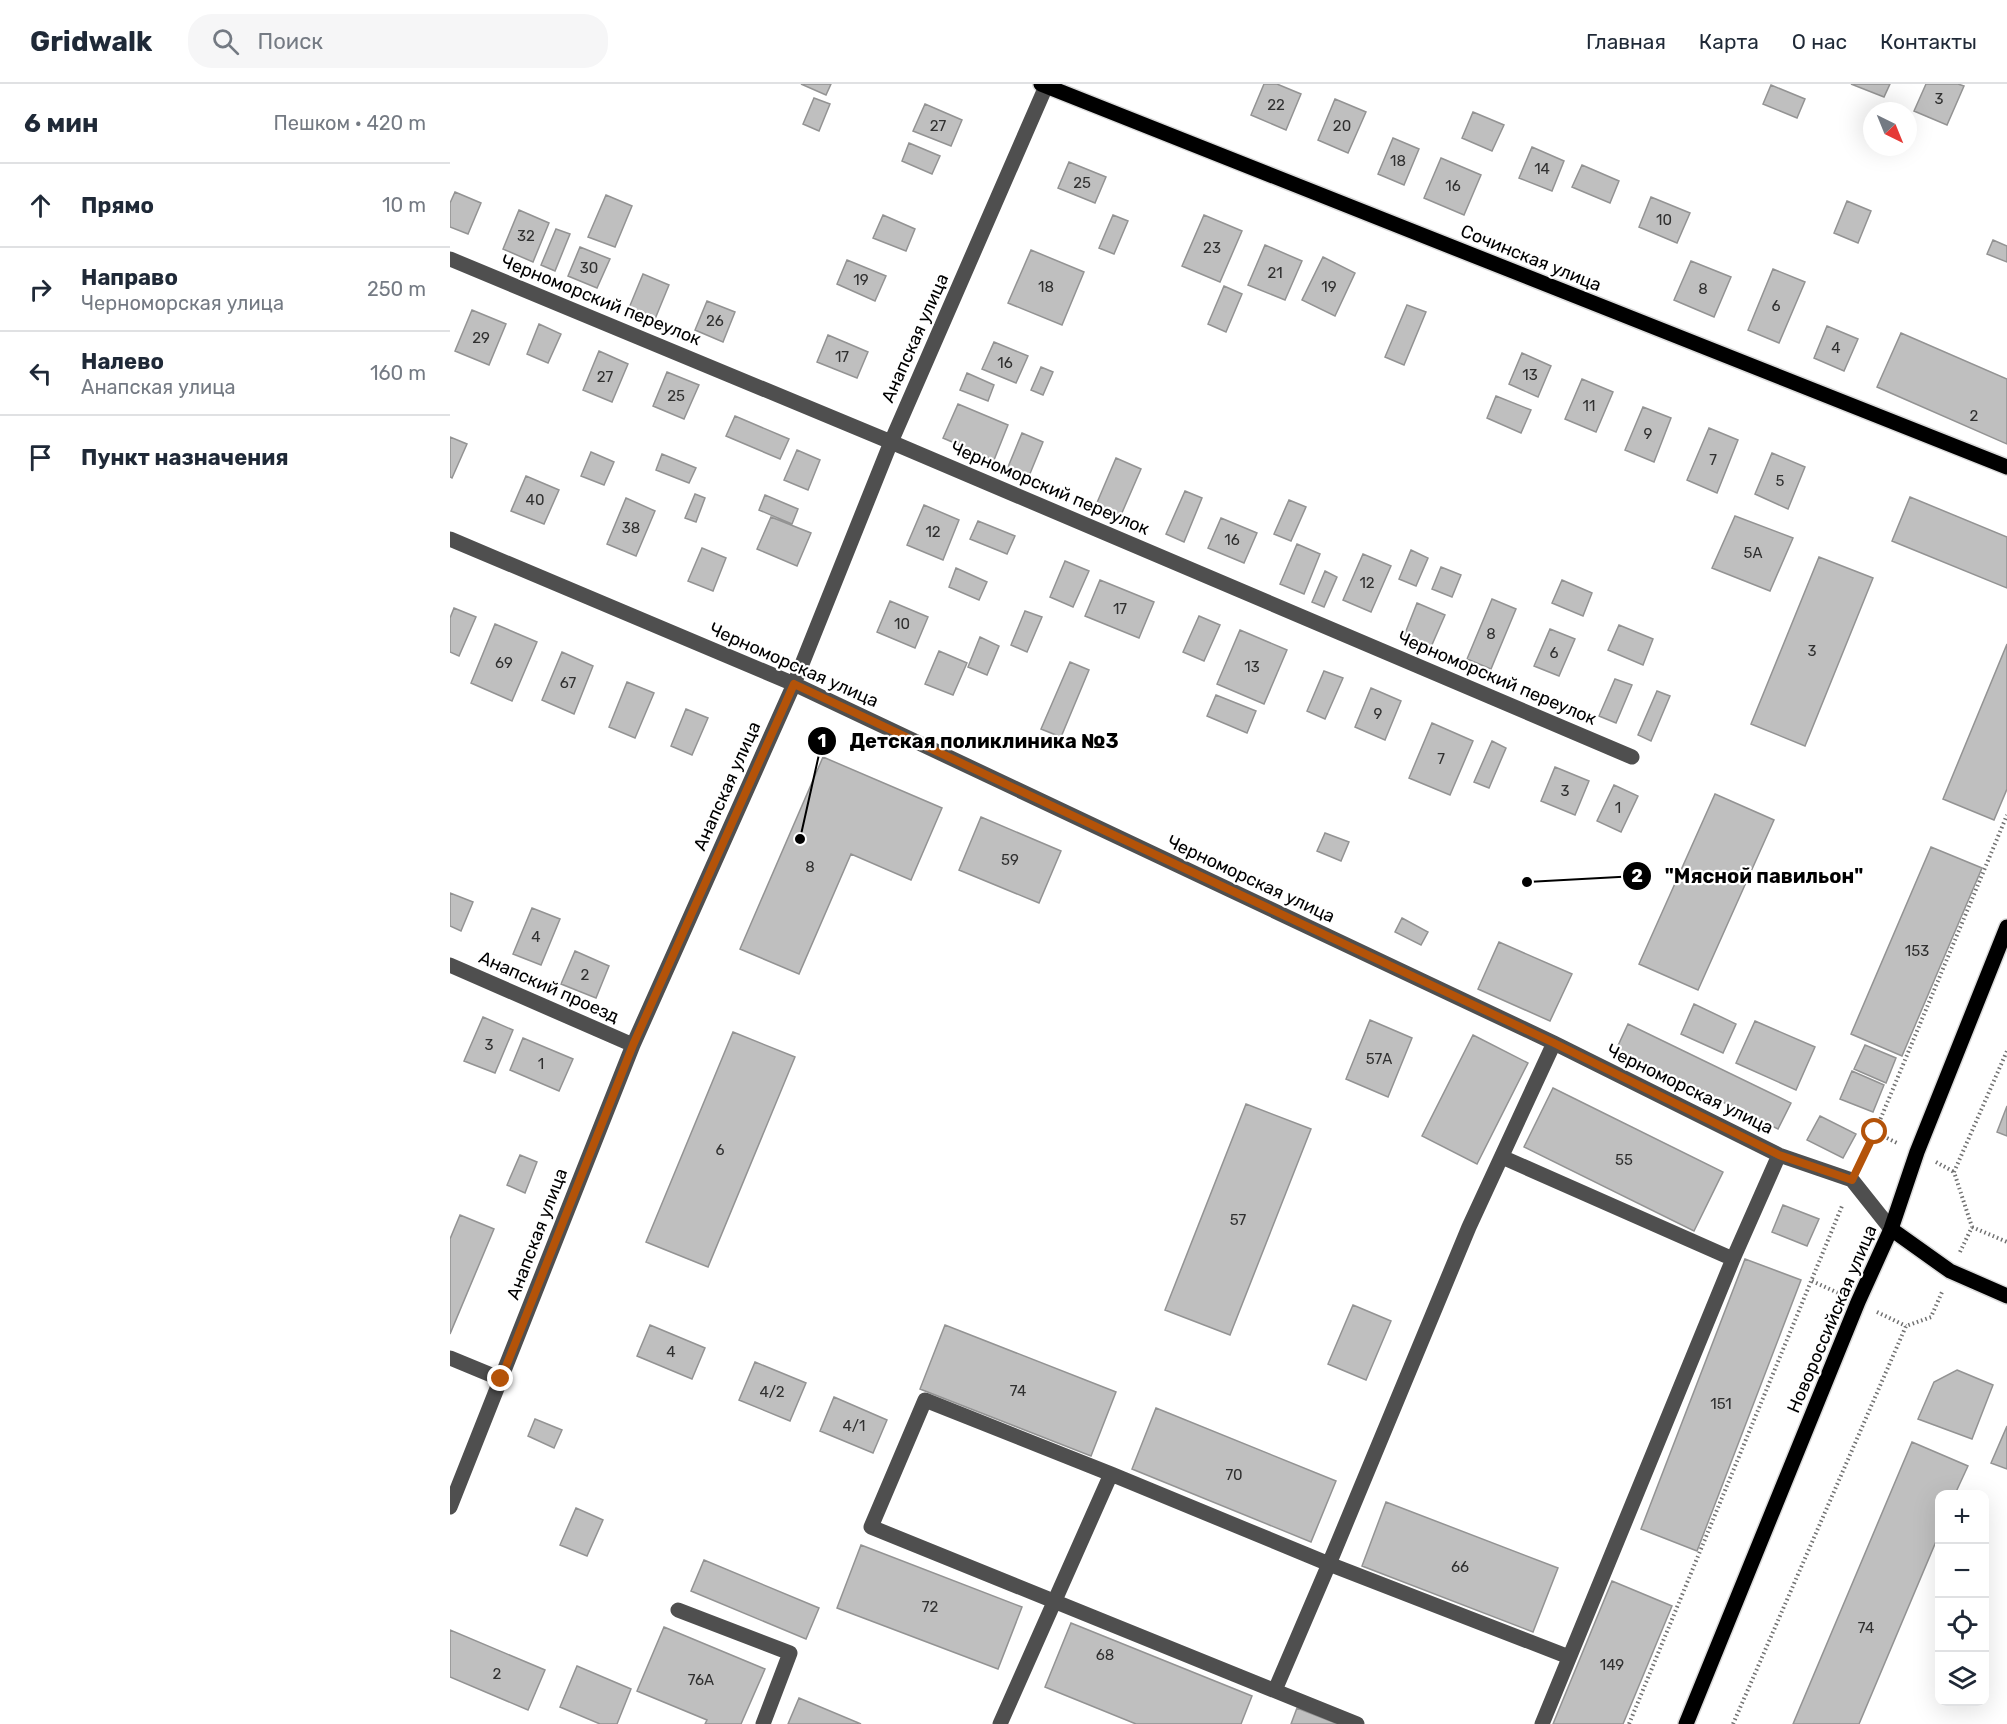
<!DOCTYPE html>
<html lang="ru">
<meta charset="utf-8">
<style>
:root{--surface:#fff;--page:#f6f6f7;--text:#1f2937;--muted:#747a83;--line:#e0e1e3}
body{margin:0;font-family:Rubik,sans-serif;background:var(--page);color:var(--text)}
.controls{position:absolute;right:18px;bottom:18px;display:grid;overflow:hidden;border-radius:12px;box-shadow:0 6px 24px #0002}
.controls button{width:54px;height:54px;display:grid;place-items:center;padding:0;border:0;border-bottom:2px solid var(--line);background:var(--surface);color:var(--text);font:30px sans-serif}
.compass{position:absolute;left:1413px;top:18px;width:54px;height:54px;border-radius:50%;background:var(--surface);box-shadow:0 6px 24px #0002;rotate:137deg}
.stop{position:absolute;width:18px;height:18px;margin:-14px;border:4px solid #b45309;border-radius:50%;background:#fff}
.stop.end{background:#b45309;border-color:#fff;box-shadow:0 2px 6px #0008}
.list{margin:0;padding:0;list-style:none}
h2{display:flex;justify-content:space-between;align-items:center;height:78px;margin:0;padding:0 24px;font-size:26px}
h2 small{font-size:20px;font-weight:400;color:var(--muted)}
.list li{display:grid;grid-template-columns:39px 1fr auto;gap:18px;align-items:center;box-sizing:border-box;height:84px;padding:0 24px;border-top:2px solid var(--line)}
.list b{display:block;font-size:22px;white-space:nowrap}
.list p{margin:0;font-size:20px;white-space:nowrap;color:var(--muted)}
.list em{font-size:20px;font-style:normal;color:var(--muted)}
.icon{flex:none;width:33px;height:33px;fill:none;stroke:currentColor;stroke-width:2;stroke-linecap:round;stroke-linejoin:round}
.map{position:relative;flex:none;width:1557px;height:1640px;overflow:hidden}
header{display:flex;align-items:center;gap:36px;box-sizing:border-box;height:84px;padding:0 30px;background:var(--surface);border-bottom:2px solid var(--line)}
header strong{font-size:28px}
nav{display:flex;gap:33px;margin-inline-start:auto;font-size:21px}
.search{width:420px;height:54px;background:var(--page);display:flex;align-items:center;gap:15px;box-sizing:border-box;padding:0 21px;border-radius:24px;color:var(--muted);font-size:22px}
main{display:flex}
aside{flex:1;background:var(--surface)}
.map>svg:first-child{display:block}
</style>
<header>
<strong>Gridwalk</strong>
<div class="search"><svg class="icon" aria-label="search" viewBox="0 0 24 24"><circle cx="10" cy="10" r="6"/><path d="M15 15l6 6"/></svg>Поиск</div>
<nav><a>Главная</a><a>Карта</a><a>О нас</a><a>Контакты</a></nav>
</header>
<main>
<aside>
<h2>6 мин<small>Пешком · 420 m</small></h2>
<ul class="list">
<li><svg class="icon" aria-label="ahead" viewBox="0 0 24 24"><path d="M12 20V5M6 11l6-6 6 6"/></svg><div><b>Прямо</b></div><em>10 m</em></li>
<li><svg class="icon" aria-label="right" viewBox="0 0 24 24"><path d="M7 20v-9h11M14 6l5 5-5 5"/></svg><div><b>Направо</b><p>Черноморская улица</p></div><em>250 m</em></li>
<li><svg class="icon" aria-label="left" viewBox="0 0 24 24"><path d="M17 20v-9H6M10 6l-5 5 5 5"/></svg><div><b>Налево</b><p>Анапская улица</p></div><em>160 m</em></li>
<li><svg class="icon" aria-label="arrive" viewBox="0 0 24 24"><path d="M6 21V4h12l-3 4 3 4H6"/></svg><div><b>Пункт назначения</b></div></li>
</ul>
</aside>
<div class="map">
<svg width="1557" height="1640" viewBox="0 0 1557 1640">
<rect width="100%" height="100%" fill="#fff"/>
<!-- building -->
<path fill="#bfbfbf" stroke="#939393" stroke-width="1.5" d="M351,0H381L376,11Z
M814,0H827L851,10L836,46L801,31Z
M1401,0H1440L1434,13Z
M1476,0H1508L1514,2L1497,41L1464,27Z
M1321,1L1355,15L1347,34L1313,20Z
M364,14L380,20L369,47L353,40Z
M885,15L916,28L898,69L868,56Z
M475,20L512,36L501,62L463,47Z
M1023,28L1054,41L1042,67L1012,54Z
M943,54L969,65L954,101L928,90Z
M459,59L490,72L482,90L452,77Z
M1082,63L1114,77L1102,107L1069,94Z
M991,74L1031,91L1014,131L974,114Z
M619,78L656,93L645,119L608,104Z
M1132,81L1169,97L1160,119L1122,103Z
M5,108L31,119L18,150L0,143V119Z
M156,111L182,122L165,163L138,153Z
M1201,113L1240,129L1227,159L1189,143Z
M1397,117L1421,127L1408,159L1384,149Z
M69,126L99,139L83,178L53,165Z
M433,131L465,145L456,167L423,154Z
M663,131L678,137L664,170L649,164Z
M754,131L792,147L770,198L732,182Z
M106,145L120,150L105,187L91,181Z
M1543,156L1557,162V178L1537,170Z
M815,161L852,177L835,216L798,201Z
M130,163L160,175L147,204L118,192Z
M581,166L634,188L612,241L558,219Z
M873,173L905,189L885,232L852,216Z
M397,176L436,192L425,217L387,200Z
M1241,177L1281,193L1264,233L1224,216Z
M1323,185L1355,198L1329,259L1298,246Z
M193,190L219,201L205,235L179,224Z
M774,202L792,210L776,248L758,240Z
M257,217L285,228L273,258L245,246Z
M957,221L976,228L954,281L935,273Z
M22,226L56,240L39,281L5,267Z
M89,240L111,250L98,279L77,270Z
M1377,242L1408,255L1394,287L1364,274Z
M1451,249L1557,295V360L1427,303Z
M378,251L418,268L407,294L367,278Z
M544,258L578,272L566,299L532,285Z
M149,267L178,280L162,318L133,306Z
M1072,269L1101,282L1088,313L1059,300Z
M591,283L603,288L593,311L581,306Z
M217,288L249,301L234,335L203,322Z
M517,289L544,301L538,317L510,306Z
M1132,295L1163,308L1146,348L1115,335Z
M1046,312L1081,326L1071,349L1037,334Z
M508,320L558,341L544,376L493,354Z
M1193,323L1221,334L1204,378L1175,366Z
M285,332L339,355L330,375L276,352Z
M1259,344L1288,356L1267,409L1237,396Z
M572,349L593,358L579,392L558,383Z
M0,353L17,360L2,394L0,393Z
M347,366L370,376L358,406L334,396Z
M141,368L164,378L154,401L131,392Z
M1322,369L1355,383L1338,425L1305,410Z
M212,370L246,384L239,399L206,386Z
M666,374L691,385L671,431L646,421Z
M76,392L109,406L94,440L61,427Z
M735,407L752,414L734,458L716,450Z
M245,410L255,414L246,438L235,434Z
M315,411L348,425L342,440L309,426Z
M1460,413L1557,453V504L1442,457Z
M176,414L205,427L186,472L157,460Z
M839,416L856,423L841,457L824,450Z
M474,421L509,436L493,476L457,461Z
M1285,432L1343,454L1320,507L1262,484Z
M321,433L361,449L347,482L307,465Z
M771,434L807,449L794,479L758,464Z
M528,437L565,452L557,470L520,455Z
M847,460L870,470L854,510L830,500Z
M252,464L276,474L263,507L238,497Z
M961,466L978,474L966,502L949,495Z
M913,470L941,482L921,528L893,516Z
M1369,473L1423,494L1355,662L1301,640Z
M615,477L639,487L623,523L600,513Z
M991,483L1011,491L1002,513L982,505Z
M506,484L537,498L529,516L499,503Z
M875,487L887,493L874,523L862,518Z
M650,496L704,518L689,554L635,532Z
M1112,496L1142,509L1133,532L1102,519Z
M1042,515L1066,525L1041,585L1017,575Z
M440,517L478,533L465,564L427,548Z
M967,519L995,531L981,563L954,552Z
M4,524L26,533L9,572L0,568V534Z
M575,527L592,533L577,568L561,561Z
M749,532L770,541L754,577L733,568Z
M45,540L87,558L62,617L21,599Z
M1169,541L1203,555L1193,581L1158,566Z
M1100,545L1125,555L1109,592L1084,582Z
M790,546L837,566L814,620L767,600Z
M530,553L549,562L537,591L518,583Z
M1557,560V705L1544,736L1493,715Z
M489,567L517,579L503,611L475,600Z
M112,568L143,582L124,630L92,616Z
M620,578L639,586L611,653L591,645Z
M874,587L893,594L875,635L857,627Z
M1165,595L1182,601L1166,639L1149,632Z
M177,598L204,609L185,654L159,643Z
M921,604L951,617L935,656L905,643Z
M1207,607L1220,612L1201,657L1188,651Z
M766,611L806,627L797,649L757,632Z
M236,625L258,634L242,671L221,662Z
M982,639L1023,657L1000,711L959,694Z
M1042,657L1056,664L1039,704L1024,698Z
M373,673L492,724L461,796L401,770L349,890L290,865Z
M1105,683L1139,697L1125,731L1091,717Z
M1164,701L1188,712L1171,748L1147,737Z
M1265,710L1324,736L1248,906L1189,880Z
M531,733L611,767L589,819L509,786Z
M875,749L899,758L891,777L867,767Z
M1481,763L1532,784L1452,972L1401,950Z
M0,809L23,818L11,847L0,842Z
M82,824L110,835L91,881L63,870Z
M952,834L978,848L971,861L945,848Z
M1049,858L1122,890L1100,937L1028,905Z
M125,867L159,882L146,914L111,900Z
M1244,920L1286,940L1273,969L1231,950Z
M33,933L63,946L45,989L14,977Z
M920,936L962,954L938,1013L896,995Z
M1305,937L1365,963L1346,1006L1286,979Z
M1178,940L1341,1019L1328,1045L1166,966Z
M283,948L345,973L258,1183L196,1158Z
M1023,951L1078,979L1027,1080L972,1052Z
M73,954L123,975L109,1007L60,986Z
M1415,961L1446,974L1436,999L1404,985Z
M1402,987L1434,1001L1423,1028L1390,1015Z
M1103,1004L1273,1088L1244,1147L1074,1063Z
M796,1020L861,1045L780,1251L715,1226Z
M1557,1022V1052L1547,1048Z
M1370,1032L1406,1050L1393,1074L1357,1056Z
M70,1071L87,1078L75,1109L57,1101Z
M1333,1121L1369,1135L1357,1162L1322,1148Z
M10,1131L44,1145L0,1250V1155Z
M1295,1175L1351,1196L1247,1467L1191,1445Z
M903,1221L941,1237L916,1296L878,1280Z
M200,1241L255,1264L242,1295L187,1272Z
M495,1241L666,1308L641,1372L470,1305Z
M305,1278L356,1299L340,1337L289,1316Z
M1507,1286L1543,1301L1522,1355L1468,1335L1484,1298Z
M384,1313L437,1336L423,1369L370,1347Z
M706,1324L886,1397L861,1458L682,1385Z
M85,1335L112,1346L104,1364L78,1352Z
M1557,1342V1385L1541,1379Z
M1462,1358L1518,1382L1505,1410H1490V1448L1409,1640H1343Z
M936,1418L1108,1484L1083,1548L912,1482Z
M126,1424L153,1436L137,1472L110,1461Z
M411,1461L572,1523L548,1585L387,1524Z
M254,1476L369,1524L356,1555L241,1507Z
M1162,1497L1222,1522L1173,1640H1103Z
M621,1539L802,1612L791,1640H686L595,1603Z
M214,1543L315,1585L291,1640H255L257,1636L187,1607Z
M0,1546L95,1586L78,1626L0,1593Z
M127,1582L181,1605L167,1640H150L110,1623Z
M349,1614L411,1640H338Z
M847,1624L888,1640H841Z"/>
<g fill="none" stroke-linecap="round" stroke-linejoin="round">
<!-- major casing -->
<g stroke="#dbdbdb" stroke-width="18">
<path id="major" d="M591,0L1557,383
M1441,1145L1500,1187L1557,1212
M1236,1640L1408,1218L1441,1145L1467,1068L1557,843"/>
</g>
<!-- path -->
<path stroke="#717171" stroke-width="4" stroke-dasharray="1.5 3" stroke-linecap="butt" d="M1425,1048L1447,1059
M1412,1076L1425,1048L1557,731
M1486,1078L1504,1088
M1522,1143L1557,1158
M1510,1168L1522,1143L1504,1088L1557,967
M1362,1197L1388,1209
M1427,1228L1456,1242
M1179,1640L1392,1122
M1283,1640L1456,1242L1481,1233L1492,1208"/>
<!-- minor -->
<path stroke="#4f4f4f" stroke-width="15" d="M0,175L441,358L1182,673
M0,455L344,600L1104,959L1329,1071L1402,1096L1441,1145
M0,881L183,961
M1104,959L1019,1143L879,1480L1119,1573
M1052,1073L1283,1175
M0,1274L51,1295
M0,1423L183,961L344,600L441,358L597,0
M228,1526L340,1569L313,1640
M825,1606L879,1480L661,1390L475,1316L421,1443L907,1640
M550,1640L661,1390
M1092,1640L1283,1175L1329,1071"/>
<!-- major -->
<use href="#major" stroke="#000" stroke-width="15"/>
</g>
<g fill="none" stroke-linecap="round" stroke-linejoin="round">
<!-- route -->
<path stroke="#b45309" stroke-width="8" d="M51,1295L183,961L344,600L1104,959L1329,1071L1402,1096L1425,1048"/>
</g>
<g text-anchor="middle" dominant-baseline="central" stroke-width="4.5" stroke-linejoin="round" paint-order="stroke">
<!-- number labels -->
<g font-size="15" fill="#303030">
<text x="1489" y="15">3</text>
<text x="826" y="21">22</text>
<text x="488" y="42">27</text>
<text x="892" y="42">20</text>
<text x="948" y="77">18</text>
<text x="1092" y="85">14</text>
<text x="632" y="99">25</text>
<text x="1003" y="102">16</text>
<text x="1214" y="136">10</text>
<text x="76" y="152">32</text>
<text x="762" y="164">23</text>
<text x="139" y="184">30</text>
<text x="825" y="189">21</text>
<text x="411" y="196">19</text>
<text x="596" y="203">18</text>
<text x="879" y="203">19</text>
<text x="1253" y="205">8</text>
<text x="1326" y="222">6</text>
<text x="265" y="237">26</text>
<text x="31" y="254">29</text>
<text x="1386" y="264">4</text>
<text x="392" y="273">17</text>
<text x="555" y="279">16</text>
<text x="1080" y="291">13</text>
<text x="155" y="293">27</text>
<text x="226" y="312">25</text>
<text x="1139" y="322">11</text>
<text x="1524" y="332">2</text>
<text x="1198" y="350">9</text>
<text x="1263" y="376">7</text>
<text x="1330" y="397">5</text>
<text x="85" y="416">40</text>
<text x="181" y="444">38</text>
<text x="483" y="448">12</text>
<text x="782" y="456">16</text>
<text x="1303" y="469">5А</text>
<text x="917" y="499">12</text>
<text x="670" y="525">17</text>
<text x="452" y="540">10</text>
<text x="1041" y="550">8</text>
<text x="1362" y="567">3</text>
<text x="1104" y="569">6</text>
<text x="54" y="579">69</text>
<text x="802" y="583">13</text>
<text x="118" y="599">67</text>
<text x="928" y="630">9</text>
<text x="991" y="675">7</text>
<text x="1115" y="707">3</text>
<text x="1168" y="724">1</text>
<text x="560" y="776">59</text>
<text x="360" y="783">8</text>
<text x="86" y="853">4</text>
<text x="1467" y="867">153</text>
<text x="135" y="891">2</text>
<text x="39" y="961">3</text>
<text x="929" y="975">57А</text>
<text x="91" y="980">1</text>
<text x="270" y="1066">6</text>
<text x="1174" y="1076">55</text>
<text x="788" y="1136">57</text>
<text x="221" y="1268">4</text>
<text x="568" y="1307">74</text>
<text x="322" y="1308">4/2</text>
<text x="1271" y="1320">151</text>
<text x="404" y="1342">4/1</text>
<text x="784" y="1391">70</text>
<text x="1010" y="1483">66</text>
<text x="480" y="1523">72</text>
<text x="1416" y="1544">74</text>
<text x="655" y="1571">68</text>
<text x="1162" y="1581">149</text>
<text x="47" y="1590">2</text>
<text x="251" y="1596">76А</text>
</g>
<!-- street labels -->
<g font-size="18" fill="#000" stroke="#fff">
<text transform="translate(1081 174) rotate(22)">Сочинская улица</text>
<text transform="translate(151 216) rotate(22)">Черноморский переулок</text>
<text transform="translate(465 254) rotate(-66)">Анапская улица</text>
<text transform="translate(600 404) rotate(23)">Черноморский переулок</text>
<text transform="translate(344 581) rotate(24)">Черноморская улица</text>
<text transform="translate(1047 594) rotate(23)">Черноморский переулок</text>
<text transform="translate(277 702) rotate(-66)">Анапская улица</text>
<text transform="translate(801 795) rotate(25)">Черноморская улица</text>
<text transform="translate(99 903) rotate(24)">Анапский проезд</text>
<text transform="translate(1240 1005) rotate(26)">Черноморская улица</text>
<text transform="translate(87 1150) rotate(-69)">Анапская улица</text>
<text transform="translate(1382 1235) rotate(-67)">Новороссийская улица</text>
</g>
</g>
<!-- callouts -->
<path fill="none" stroke="#000" stroke-width="2" d="M350 755L372 657M1077 798L1187 792"/>
<g fill="#000" stroke="#fff" stroke-width="2">
<circle cx="350" cy="755" r="6"/>
<circle cx="1077" cy="798" r="6"/>
<circle cx="372" cy="657" r="15"/>
<circle cx="1187" cy="792" r="15"/>
</g>
<g font-size="18" text-anchor="middle" font-weight="bold" fill="#fff">
<text x="372" y="663">1</text>
<text x="1187" y="798">2</text>
</g>
<g font-size="20" text-anchor="middle" font-weight="bold" fill="#000" stroke="#fff" stroke-width="4.5" stroke-linejoin="round" paint-order="stroke">
<text x="534" y="664">Детская поликлиника №3</text>
<text x="1314" y="799">"Мясной павильон"</text>
</g>
</svg>
<div class="controls">
<button>+</button>
<button>−</button>
<button><svg class="icon" aria-label="locate" viewBox="0 0 24 24"><circle cx="12" cy="12" r="6"/><path d="M12 2v4M12 18v4M2 12h4M18 12h4"/></svg></button>
<button><svg class="icon" aria-label="layers" viewBox="0 0 24 24"><path d="M12 4l9 5-9 5-9-5zM3 14l9 5 9-5"/></svg></button>
</div>
<svg class="compass" viewBox="-18 -18 36 36"><path d="M0-13l5 13h-10z" fill="#e53935"/><path d="M0 13l5-13h-10z" fill="#747a83"/></svg>
<div class="stop" style="left:1425px;top:1048px"></div>
<div class="stop end" style="left:51px;top:1295px"></div>
</div>
</main>
